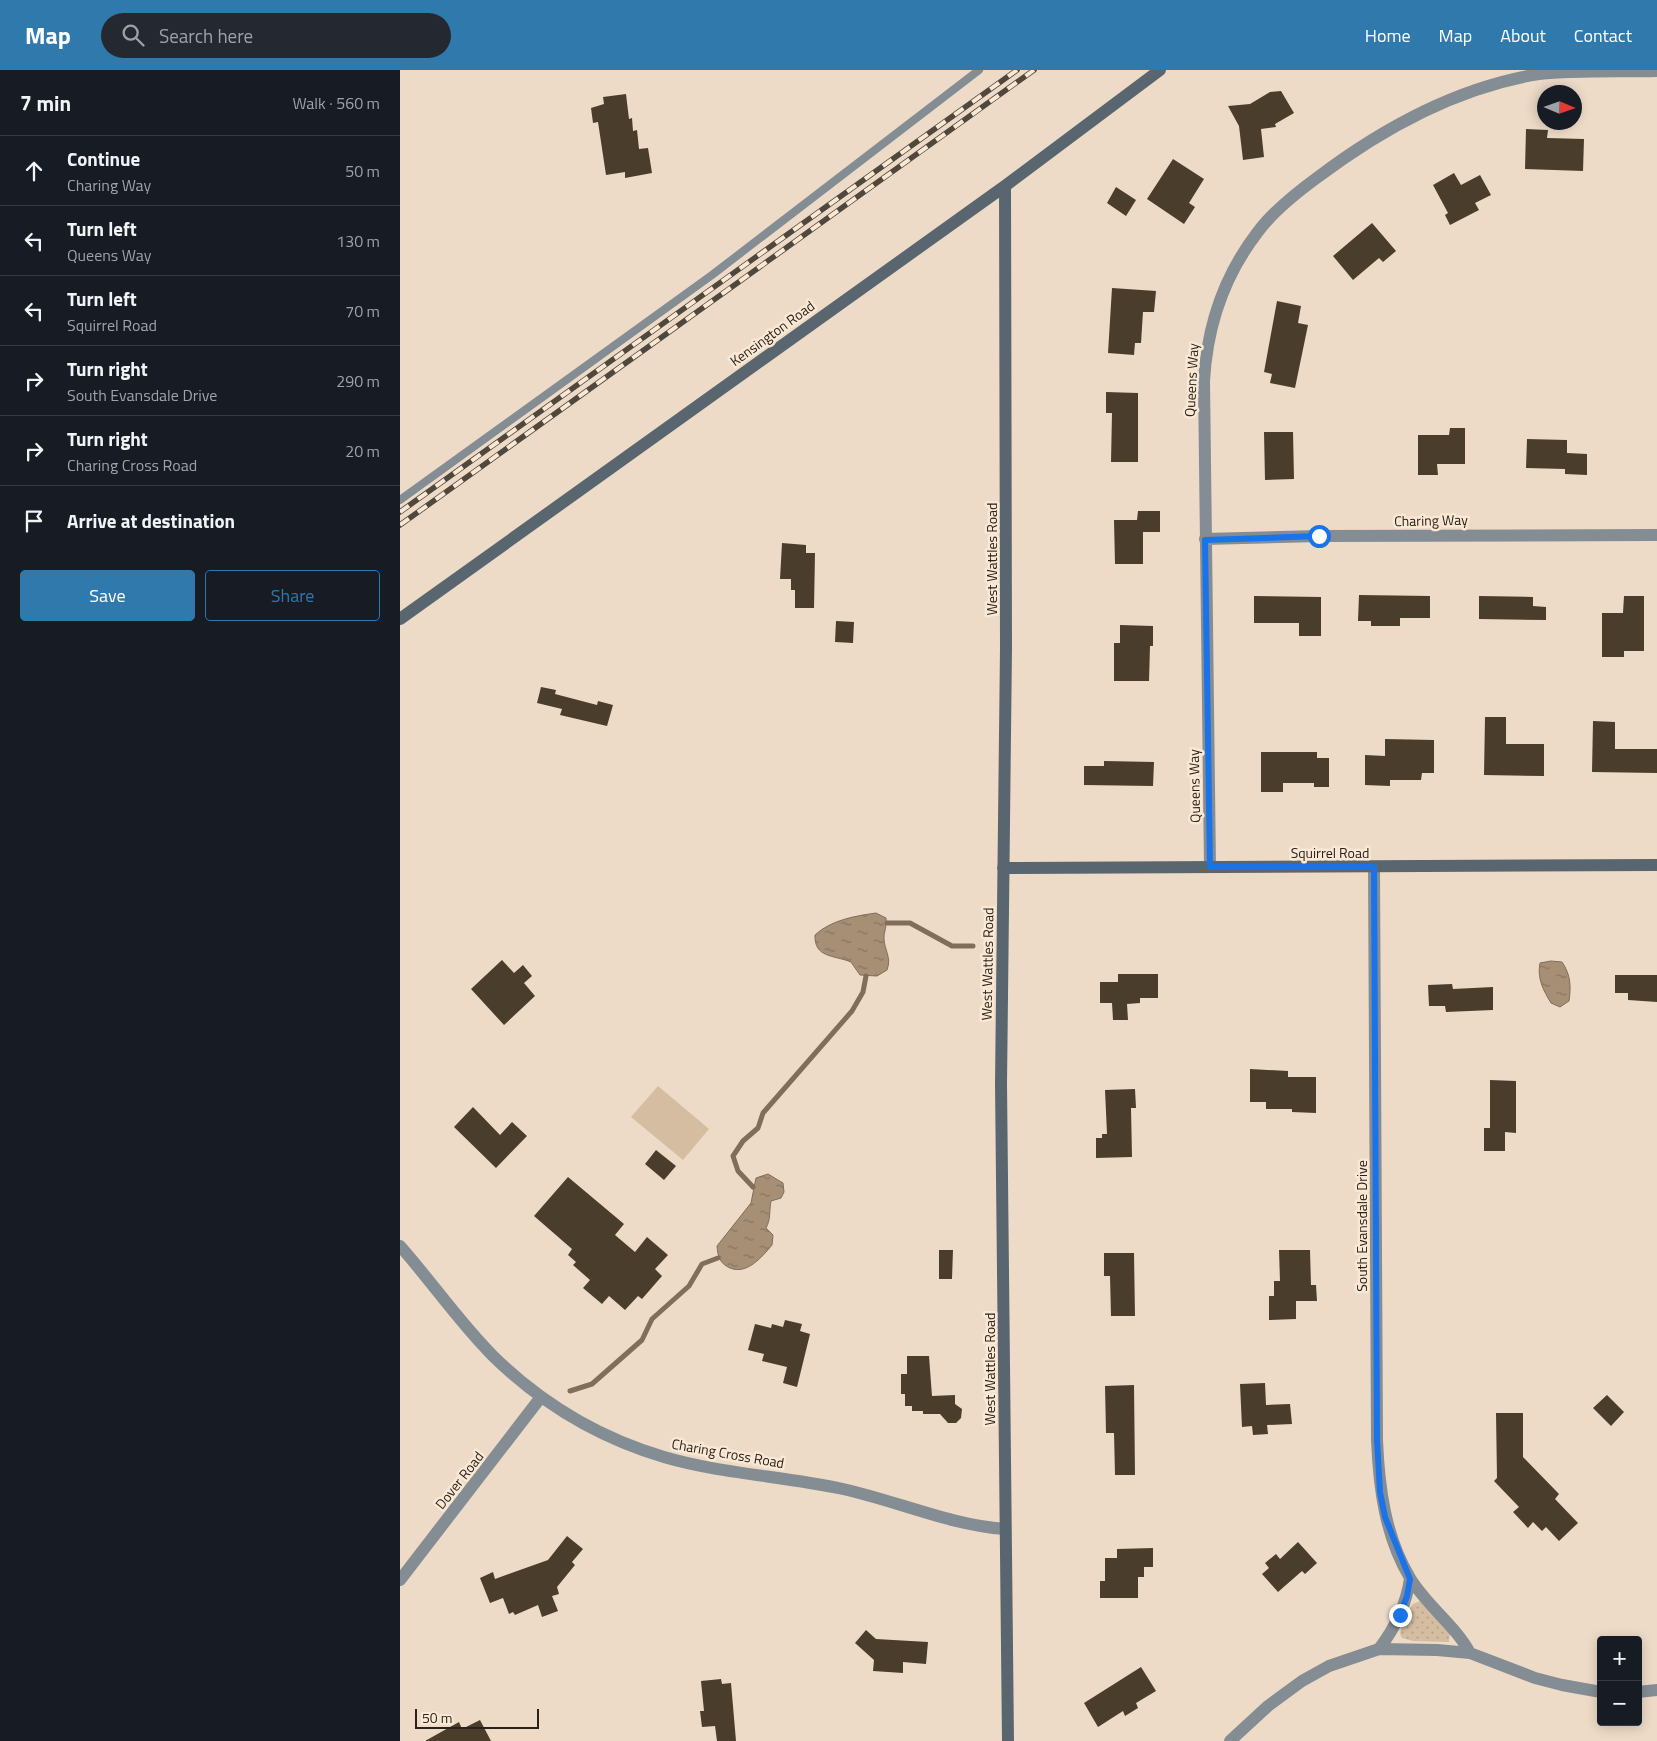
<!DOCTYPE html>
<meta charset="utf-8">
<style>
:root{--surface:#171b24;--page:#242831;--text:#f1f3f6;--muted:#9ea1a6;--line:#363941;--accent:#2f79ac}
body{margin:0;font-family:"Titillium Web",sans-serif;background:var(--page);color:var(--text)}
.controls{position:absolute;right:15px;bottom:15px;display:grid;overflow:hidden;border-radius:5px;box-shadow:0 2px 12px #0003}
.controls button{width:45px;height:45px;display:grid;place-items:center;padding:0;border:0;border-bottom:1px solid var(--line);background:var(--surface);color:var(--text);font:25px sans-serif}
.compass{position:absolute;left:1137px;top:15px;width:45px;height:45px;border-radius:50%;background:var(--surface);box-shadow:0 2px 12px #0003;rotate:92deg}
.scale{position:absolute;left:15px;bottom:12px;width:124px;box-sizing:border-box;padding-left:5px;border:2px solid #28221a;border-top:0;font-size:14px;line-height:18px;white-space:nowrap;color:#28221a;-webkit-text-stroke:4px #fae8d4;paint-order:stroke}
.stop{position:absolute;width:15px;height:15px;margin:-11px;border:4px solid #1a73e8;border-radius:50%;background:#fff}
.stop.end{background:#1a73e8;border-color:#fff;box-shadow:0 1px 5px #0008}
.list{margin:0;padding:0;list-style:none}
h2{display:flex;justify-content:space-between;align-items:center;height:65px;margin:0;padding:0 20px;font-size:21px}
h2 small{font-size:16px;font-weight:400;color:var(--muted)}
.list li{display:grid;grid-template-columns:32px 1fr auto;gap:15px;align-items:center;box-sizing:border-box;height:70px;padding:0 20px;border-top:1px solid var(--line)}
.list b{display:block;font-size:19px;white-space:nowrap}
.list p{margin:0;font-size:16px;white-space:nowrap;color:var(--muted)}
.list em{font-size:16px;font-style:normal;color:var(--muted)}
.actions{display:flex;gap:10px;padding:15px 20px}
.actions a{flex:1;padding:11px 0;border:1px solid var(--accent);border-radius:5px;text-align:center;font-size:18px;color:var(--accent)}
.actions .main{background:var(--accent);color:#fff}
.icon{flex:none;width:28px;height:28px;fill:none;stroke:currentColor;stroke-width:2;stroke-linecap:round;stroke-linejoin:round}
.map{position:relative;flex:none;width:1257px;height:1671px;overflow:hidden}
header{display:flex;align-items:center;gap:30px;box-sizing:border-box;height:70px;padding:0 25px;background:var(--accent);color:#fff}
header strong{font-size:24px}
nav{display:flex;gap:28px;margin-inline-start:auto;font-size:18px}
.search{width:350px;height:45px;background:var(--page);display:flex;align-items:center;gap:12px;box-sizing:border-box;padding:0 18px;border-radius:28px;color:var(--muted);font-size:19px}
main{display:flex}
aside{flex:1;background:var(--surface)}
.map>svg:first-child{display:block}
</style>
<header>
<strong>Map</strong>
<div class="search"><svg class="icon" aria-label="search" viewBox="0 0 24 24"><circle cx="10" cy="10" r="6"/><path d="M15 15l6 6"/></svg>Search here</div>
<nav><a>Home</a><a>Map</a><a>About</a><a>Contact</a></nav>
</header>
<main>
<aside>
<h2>7 min<small>Walk · 560 m</small></h2>
<ul class="list">
<li><svg class="icon" aria-label="ahead" viewBox="0 0 24 24"><path d="M12 20V5M6 11l6-6 6 6"/></svg><div><b>Continue</b><p>Charing Way</p></div><em>50 m</em></li>
<li><svg class="icon" aria-label="left" viewBox="0 0 24 24"><path d="M17 20v-9H6M10 6l-5 5 5 5"/></svg><div><b>Turn left</b><p>Queens Way</p></div><em>130 m</em></li>
<li><svg class="icon" aria-label="left" viewBox="0 0 24 24"><path d="M17 20v-9H6M10 6l-5 5 5 5"/></svg><div><b>Turn left</b><p>Squirrel Road</p></div><em>70 m</em></li>
<li><svg class="icon" aria-label="right" viewBox="0 0 24 24"><path d="M7 20v-9h11M14 6l5 5-5 5"/></svg><div><b>Turn right</b><p>South Evansdale Drive</p></div><em>290 m</em></li>
<li><svg class="icon" aria-label="right" viewBox="0 0 24 24"><path d="M7 20v-9h11M14 6l5 5-5 5"/></svg><div><b>Turn right</b><p>Charing Cross Road</p></div><em>20 m</em></li>
<li><svg class="icon" aria-label="arrive" viewBox="0 0 24 24"><path d="M6 21V4h12l-3 4 3 4H6"/></svg><div><b>Arrive at destination</b></div></li>
</ul>
<div class="actions"><a class="main">Save</a><a>Share</a></div>
</aside>
<div class="map">
<svg width="1257" height="1671" viewBox="0 0 1257 1671">
<defs>
<pattern id="grass-dots" width="8" height="8" patternUnits="userSpaceOnUse" patternTransform="scale(1.25)"><rect width="8" height="8" fill="#d5bda2"/><path d="M2 2h.1M6 6h.1" fill="none" stroke="#b7a28b" stroke-width="1.8" stroke-linecap="round"/></pattern>
<pattern id="water-ripples" width="26" height="14" patternUnits="userSpaceOnUse" patternTransform="scale(1.25)"><rect width="26" height="14" fill="#a68f75"/><path d="M2 4q2-2 4 0t4 0M15 11q2-2 4 0t4 0" fill="none" stroke="#87745f"/></pattern>
</defs>
<rect width="100%" height="100%" fill="#eddbc7"/>
<!-- grass -->
<path fill="url(#grass-dots)" d="M1020,1531L1050,1563L1049,1572L1013,1571L1002,1568L1000,1564C1002,1554 1007,1543 1013,1534Z"/>
<!-- park -->
<path fill="#d5bda2" d="M258,1016L309,1059L283,1090L231,1047Z"/>
<!-- water -->
<path fill="url(#water-ripples)" stroke="#806e5a" d="M476,843L486,848C487,857 484,861 484,868C484,880 492,887 487,900L477,906L460,905L451,892C434,885 414,888 415,865C431,850 455,846 476,843Z
M1151,891L1162,892C1171,905 1171,917 1169,931L1160,937L1151,933C1143,920 1137,908 1140,893Z
M368,1104L383,1113L384,1122L381,1128L371,1131C369,1141 371,1149 366,1158L373,1165L372,1175C362,1187 347,1205 330,1198C319,1193 318,1186 317,1176L351,1133L356,1108Z"/>
<g fill="none" stroke-linecap="round" stroke-linejoin="round">
<!-- stream -->
<path stroke="#806e5a" stroke-width="5" d="M487,853H510L552,876H573
M353,1117L338,1101L333,1086L343,1071L358,1058L363,1043L452,941L463,922L466,906
M170,1321L192,1314L242,1270L252,1249L289,1216L302,1194L318,1188"/>
</g>
<!-- building -->
<path fill="#4b3d2c" d="M881,21L894,43L875,54L876,57L861,59L864,87L843,90L839,56L828,36L850,34L870,22Z
M226,24L229,49L232,48L233,61L237,60L239,79L248,78L252,103L225,108V102L206,105L198,52L193,53L191,38L204,34L203,27Z
M1126,59L1148,60L1147,68L1184,69L1183,101L1125,99Z
M773,89L804,109L789,133L795,137L784,154L747,129Z
M1054,103L1061,115L1080,105L1091,125L1075,133L1079,140L1050,155L1045,145L1048,143L1033,115Z
M716,117L736,130L726,146L707,133Z
M972,153L996,181L983,192L979,188L953,210L933,186Z
M712,218L756,221L754,242H743L741,273H735L734,285L708,283Z
M877,231L901,236L898,253L908,255L895,318L870,313L872,304L864,302Z
M706,322L738,323V392H711L712,343H706Z
M1050,358H1065V394H1037L1038,405H1018V365H1049Z
M864,362H893L894,409L865,410Z
M1127,369L1167,370V383L1187,384V405L1165,404V399L1126,398Z
M738,441H760V462H743V494H715L714,450H737Z
M382,473L406,475V483H415L414,538H395V520H391V509H380Z
M959,525L1030,526V548H1000V556H971V551H958Z
M854,526L921,527V566H899V553H854Z
M1079,526L1133,527V536L1146,537V550L1079,549Z
M1224,526H1244V581H1224V587H1202V543H1223Z
M436,551L454,552L453,573L435,572Z
M720,555L753,556V576H750L749,611H714V573H720Z
M141,617L156,620L155,624L197,635L198,631L213,635L207,656L160,645L162,639L137,633Z
M1085,647H1106V674H1144V706L1084,705Z
M1193,651L1215,652V679H1257V703L1192,702Z
M985,669L1034,670V703H1022L1021,710H990V716L965,715V685L985,686Z
M861,682H917V688H929V717H914V713H883V722H861Z
M704,691L754,692L753,716L684,715V696H704Z
M102,890L114,903L123,895L132,906L124,913L135,926L104,955L71,919Z
M718,904H758V928H740V933L727,934L728,950H713L712,933H700V912H718Z
M1215,905H1257V932L1228,930V923H1215Z
M1052,914L1053,919L1093,917V940L1046,942L1045,936H1029L1028,915Z
M850,999L888,1001V1007H916V1043L892,1042V1039H866V1032H850Z
M1090,1010L1116,1011V1063L1105,1062V1081H1084V1058H1090Z
M735,1019L736,1038H731L732,1087L696,1088V1068H702V1064H707L705,1020Z
M73,1037L100,1065L112,1052L127,1066L96,1098L54,1057Z
M256,1080L276,1096L264,1110L245,1094Z
M168,1107L224,1154L215,1165L235,1182L247,1167L268,1185L255,1199L262,1206L242,1229L238,1226L225,1240L209,1226L202,1234L183,1218L190,1210L173,1195L176,1192L168,1185L172,1179L134,1146Z
M539,1180H553L552,1209H539Z
M879,1180H910L911,1215H916L917,1231H896V1249L869,1250V1226H874V1211H880Z
M704,1183H734L735,1246H711L710,1206H704Z
M385,1250L402,1254L400,1261L410,1264L397,1317L383,1313L387,1297L362,1291L364,1284L348,1280L355,1254L371,1258L372,1254L383,1257Z
M507,1286H529L532,1326L555,1325V1334L562,1339L561,1348L556,1353H548L540,1344H523V1341H512V1336H505V1324H501V1304H507Z
M865,1313L866,1335L890,1334L892,1354L867,1355L868,1364L853,1365L852,1356L842,1357L840,1314Z
M734,1315L735,1405H715L714,1363H706L705,1316Z
M1207,1325L1224,1342L1211,1356L1193,1338Z
M1096,1343H1123V1387L1159,1424L1155,1429L1178,1453L1159,1471L1146,1457L1142,1461L1133,1452L1128,1458L1113,1442L1119,1437L1094,1411L1097,1408Z
M167,1466L183,1479L172,1492L175,1495L157,1517L159,1524L152,1526L158,1541L142,1547L138,1535L115,1545L113,1542L109,1544L103,1528L90,1533L80,1508L93,1502L95,1509L148,1490Z
M898,1472L917,1493L905,1504L902,1501L878,1522L862,1504L869,1498L865,1493L876,1484L880,1489Z
M753,1478V1497H744V1507H738V1528H700V1511H705V1488H717V1479Z
M466,1560L476,1569L528,1572L526,1594L503,1592V1603L473,1601L474,1590L455,1573Z
M741,1597L756,1621L736,1633L738,1638L725,1646L723,1641L698,1657L684,1633Z
M321,1609L322,1614L331,1613L336,1671H317L315,1656L302,1657L300,1641H304L301,1611Z
M80,1650L91,1671H25L59,1652L62,1659Z"/>
<g fill="none" stroke-linecap="round" stroke-linejoin="round">
<!-- lane -->
<path stroke="#848d94" stroke-width="8" d="M0,430L312,205L579,0"/>
<!-- street -->
<path stroke="#848d94" stroke-width="12" d="M805,469L919,466L1257,465
M810,797L804,311C807,258 824,206 857,163C873,141 896,123 918,107C983,58 1058,17 1139,4C1178,0 1219,2 1257,1
M974,797L977,1370C979,1418 985,1466 1010,1508C1027,1536 1055,1555 1070,1583
M0,1176C32,1212 59,1252 93,1286C141,1333 200,1368 264,1387C322,1404 384,1406 443,1419C497,1431 550,1455 605,1459
M0,1510L141,1327
M979,1579C995,1558 1006,1535 1010,1509
M1238,1622L1257,1620
M830,1671L868,1636L902,1611L929,1596L979,1579L1037,1580L1070,1583L1135,1608L1162,1615L1201,1622"/>
<!-- secondary -->
<path stroke="#596670" stroke-width="12" d="M605,116L606,578L601,1014L608,1671
M0,549L605,116L760,0
M603,798L1257,795"/>
<!-- rail casing -->
<g stroke="#50483d" stroke-width="5.5">
<path id="rail" d="M0,442L617,0
M0,455L634,0"/>
</g>
<!-- rail -->
<use href="#rail" stroke="#fae8d4" stroke-width="4" stroke-dasharray="11" stroke-linecap="butt"/>
</g>
<g fill="none" stroke-linecap="round" stroke-linejoin="round">
<!-- route -->
<path stroke="#1a73e8" stroke-width="6" d="M919,466L805,470L810,797H974L977,1370L980,1422L985,1447L1010,1509L1007,1526L1000,1545"/>
</g>
<g text-anchor="middle" dominant-baseline="central" stroke-width="5" stroke-linejoin="round" paint-order="stroke">
<!-- street labels -->
<g font-size="14" fill="#28221a" stroke="#fae8d4">
<text transform="translate(372 263) rotate(-36)">Kensington Road</text>
<text transform="translate(791 310) rotate(-87)">Queens Way</text>
<text transform="translate(1031 450) rotate(-1)">Charing Way</text>
<text transform="translate(591 489) rotate(-90)">West Wattles Road</text>
<text transform="translate(794 716) rotate(-91)">Queens Way</text>
<text x="930" y="782">Squirrel Road</text>
<text transform="translate(587 894) rotate(-89)">West Wattles Road</text>
<text transform="translate(961 1156) rotate(-90)">South Evansdale Drive</text>
<text transform="translate(589 1299) rotate(-90)">West Wattles Road</text>
<text transform="translate(328 1383) rotate(10)">Charing Cross Road</text>
<text transform="translate(59 1410) rotate(-52)">Dover Road</text>
</g>
</g>
</svg>
<div class="controls">
<button>+</button>
<button>−</button>
</div>
<svg class="compass" viewBox="-18 -18 36 36"><path d="M0-13l5 13h-10z" fill="#e53935"/><path d="M0 13l5-13h-10z" fill="#9ea1a6"/></svg>
<div class="scale">50 m</div>
<div class="stop" style="left:919px;top:466px"></div>
<div class="stop end" style="left:1000px;top:1545px"></div>
</div>
</main>
